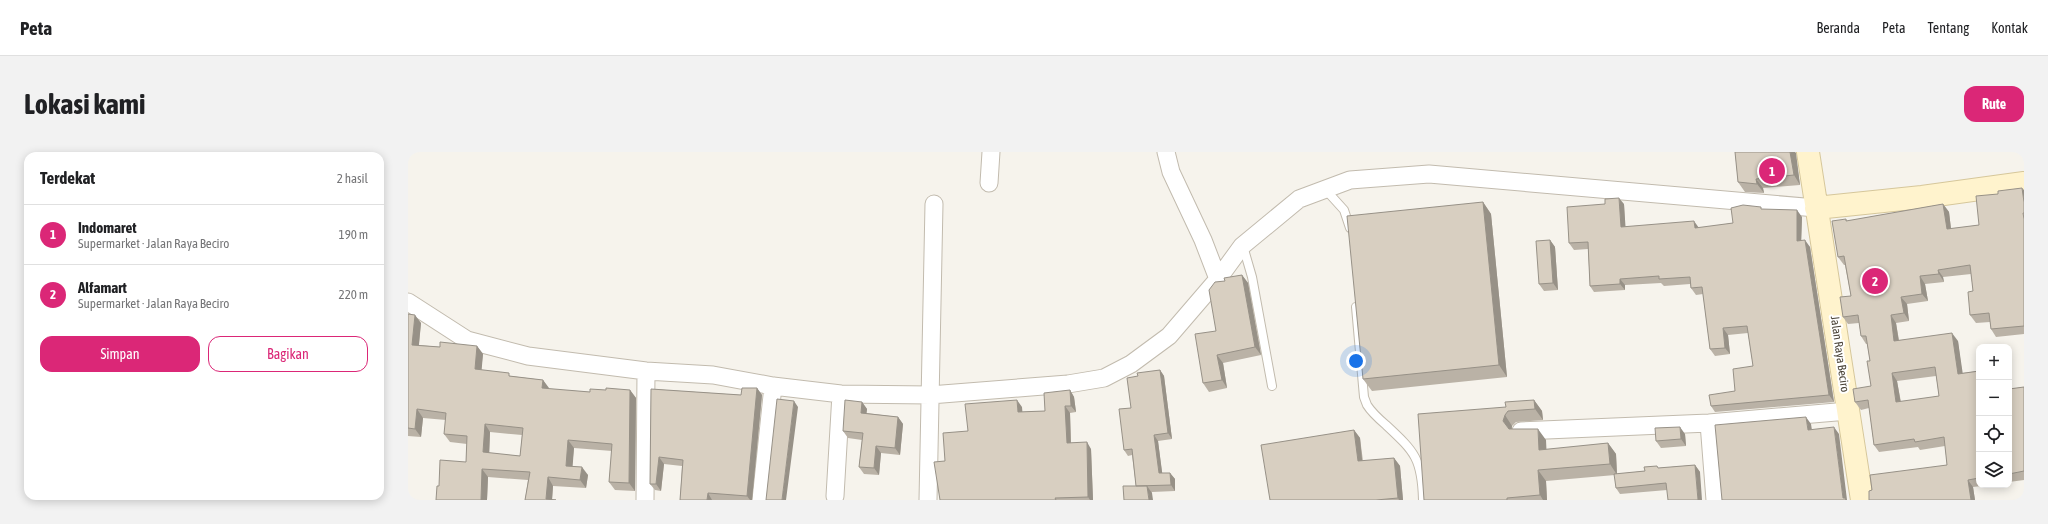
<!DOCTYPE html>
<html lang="id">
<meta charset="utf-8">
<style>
:root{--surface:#fff;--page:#f2f2f2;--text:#202124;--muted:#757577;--line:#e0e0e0;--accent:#db2777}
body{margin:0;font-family:"Asap Condensed",sans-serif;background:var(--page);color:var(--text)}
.controls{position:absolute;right:12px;bottom:12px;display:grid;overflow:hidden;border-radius:8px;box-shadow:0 2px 10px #0003}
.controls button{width:36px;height:36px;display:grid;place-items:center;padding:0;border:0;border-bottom:1px solid var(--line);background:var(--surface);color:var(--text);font:20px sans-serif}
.you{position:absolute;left:948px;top:209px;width:14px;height:14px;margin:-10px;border:3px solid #fff;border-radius:50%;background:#1a73e8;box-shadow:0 0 0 6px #1a73e833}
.badge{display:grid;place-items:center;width:26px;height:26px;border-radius:50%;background:var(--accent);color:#fff;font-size:13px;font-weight:700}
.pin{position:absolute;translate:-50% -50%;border:2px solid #fff;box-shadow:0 1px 4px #0006}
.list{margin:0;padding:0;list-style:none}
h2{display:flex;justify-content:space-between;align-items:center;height:52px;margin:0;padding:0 16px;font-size:17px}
h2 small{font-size:13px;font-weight:400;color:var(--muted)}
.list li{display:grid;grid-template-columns:26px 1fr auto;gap:12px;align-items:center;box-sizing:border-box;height:60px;padding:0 16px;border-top:1px solid var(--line)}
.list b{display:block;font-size:15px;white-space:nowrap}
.list p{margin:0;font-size:13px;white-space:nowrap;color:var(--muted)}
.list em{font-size:13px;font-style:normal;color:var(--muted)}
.actions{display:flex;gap:8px;padding:12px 16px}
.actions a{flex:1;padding:9px 0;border:1px solid var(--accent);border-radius:12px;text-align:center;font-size:14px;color:var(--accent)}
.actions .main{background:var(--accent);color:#fff}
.icon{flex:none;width:22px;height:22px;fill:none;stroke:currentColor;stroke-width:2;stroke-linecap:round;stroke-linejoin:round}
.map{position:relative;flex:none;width:1616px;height:348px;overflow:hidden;border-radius:12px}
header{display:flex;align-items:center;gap:24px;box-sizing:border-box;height:56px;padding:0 20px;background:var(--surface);border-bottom:1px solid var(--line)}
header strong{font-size:19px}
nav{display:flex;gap:22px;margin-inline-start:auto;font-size:14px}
.intro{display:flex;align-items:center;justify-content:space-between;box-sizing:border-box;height:96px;padding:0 24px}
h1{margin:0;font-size:28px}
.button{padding:10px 18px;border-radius:12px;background:var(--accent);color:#fff;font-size:14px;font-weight:700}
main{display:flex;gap:24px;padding:0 24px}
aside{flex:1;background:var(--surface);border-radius:12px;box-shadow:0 2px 10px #0003}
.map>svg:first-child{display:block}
</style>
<header>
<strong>Peta</strong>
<nav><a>Beranda</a><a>Peta</a><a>Tentang</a><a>Kontak</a></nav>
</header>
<div class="intro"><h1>Lokasi kami</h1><a class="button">Rute</a></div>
<main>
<aside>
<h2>Terdekat<small>2 hasil</small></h2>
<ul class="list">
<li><span class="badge">1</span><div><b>Indomaret</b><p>Supermarket · Jalan Raya Beciro</p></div><em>190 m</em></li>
<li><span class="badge">2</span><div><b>Alfamart</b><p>Supermarket · Jalan Raya Beciro</p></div><em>220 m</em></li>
</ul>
<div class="actions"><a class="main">Simpan</a><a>Bagikan</a></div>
</aside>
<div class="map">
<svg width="1616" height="348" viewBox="0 0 1616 348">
<rect width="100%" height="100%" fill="#f6f3ec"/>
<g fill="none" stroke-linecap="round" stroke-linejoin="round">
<!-- lane casing -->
<g stroke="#c2bbae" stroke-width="10">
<path id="lane" d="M917,37L936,58L942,76
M835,94L844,125L864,234
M948,155L956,245L959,253C964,261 971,267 978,273C1007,300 1014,307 1015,348"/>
</g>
<!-- street casing -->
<g stroke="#c2bbae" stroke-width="19">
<path id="street" d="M758,0L763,20L795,88L810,127
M581,31L583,0
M0,150L59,188L120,204L238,219L305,223L365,234L433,242L522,243L660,232L696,226L723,212L761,184L810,127L834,94L891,47L942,28L1021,22L1408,56
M1301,271L1307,348
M1113,279L1301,271L1440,259
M427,344L433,242
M237,348L238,219
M353,348L365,234
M520,348L526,52"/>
</g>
<!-- secondary casing -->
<g stroke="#d6c79b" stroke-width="24">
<path id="secondary" d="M1400,0L1454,348
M1408,56L1514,45L1616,31"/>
</g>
<!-- lane -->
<use href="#lane" stroke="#fff" stroke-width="8"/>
<!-- street -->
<use href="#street" stroke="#fff" stroke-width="17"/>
<!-- secondary -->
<use href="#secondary" stroke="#fff3cd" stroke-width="22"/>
</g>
<!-- wall -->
<path fill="#bab2a6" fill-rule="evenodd" d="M1327,0H1387L1392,33L1355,36L1356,41L1337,40L1330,30Z
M1616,38V182L1588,185L1583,177L1582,170L1568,171L1562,163L1565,139L1563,122L1535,125L1536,130L1517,132L1520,149L1499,152L1501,169L1488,171L1491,188L1550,189L1554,221L1571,219V333H1581L1565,335L1567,348H1461L1464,338L1539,313L1537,294L1512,298L1510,295L1471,300L1466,293L1461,256L1453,258L1447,250L1463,234L1462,209L1459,192H1458L1453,184L1451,171L1440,172L1435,165L1443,144L1437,113H1436L1430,105L1438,67L1439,69L1535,52L1541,60L1543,77L1571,73ZM1528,224L1531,244L1493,250L1489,229Z
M1075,50L1083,62L1099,225L964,239L955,227Z
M1216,52L1217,75L1291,76L1325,71L1354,57L1394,65L1393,89L1402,95L1426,250L1307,260L1303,254L1327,239L1345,214L1340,181L1320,183L1322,202L1307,204L1302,197L1295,142L1288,143L1283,136L1282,132L1256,134L1253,131L1217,133V138L1186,140L1182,134L1180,97L1166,98L1161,91Z
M1142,88L1147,95L1150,138L1136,139L1131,132Z
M834,123L840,131L853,203L815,211L819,236L801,240L795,231L808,179L817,129Z
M0,162L13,171L11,193L32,195L69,194L75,202L73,218L103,224L135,228L141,237L182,240L198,238H222L228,246L227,339L207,338L201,330L204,299L166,296L164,314L180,323L178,336L145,334L144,348H117L120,328L80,325L79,348H28L31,334L58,310L59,292L42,290L36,282L38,268L15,266L13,285L0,284ZM82,280L114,283L112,304L81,301Z
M752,218L756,224L764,287L750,289L754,321H762L767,327V339L744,340V341L728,334L724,303L720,304L716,298L723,256L730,224Z
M1616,235V328L1601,330V237Z
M349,236L354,243L344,348H272L274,314L256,312L253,339L247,338L242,332L243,237L333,243Z
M662,238L666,245L668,260L662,261L663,291L683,297L685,348H532L537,309L560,279L614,255V260L637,259Z
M1126,248L1134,259L1135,268L1108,270L1104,274V277L1138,288V298L1200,291L1208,302L1209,322L1237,319L1251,316L1287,313L1292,320L1259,338L1212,342L1208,336L1207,323L1138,329L1139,348H1016L1098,255Z
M454,250L459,257L458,261L490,265L495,272L492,303L473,301L471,323L456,322L451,315L454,288L440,286L435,279Z
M946,278L952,286L955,309L986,306L992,314L995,348H862Z
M1277,282L1278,294L1253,296L1248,289Z"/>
<!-- shaded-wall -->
<path fill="#979187" d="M1382,0H1387L1388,1L1392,33L1386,23Z
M1348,27L1355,36L1356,41L1349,32Z
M1614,36L1616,38V50Z
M1211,46L1216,52L1218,82L1213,75Z
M1075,50L1083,62L1099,225L1091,213Z
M1535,52L1541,60L1544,85L1539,77Z
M1389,58L1394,65L1393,96L1389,89Z
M1286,69L1291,76H1287Z
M1142,88L1147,95L1150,138L1145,131Z
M1397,88L1402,95L1426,250L1421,243Z
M1530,118L1535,125L1536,130L1531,122Z
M834,123L840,131L853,203L847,195Z
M1512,124L1517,132L1520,149L1514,142Z
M1212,127L1217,133V138L1212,132Z
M1493,145L1499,152L1501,169L1496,161Z
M7,163L13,171L10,201L4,193Z
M1483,163L1488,171L1492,197L1486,189Z
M1315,176L1320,183L1322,202L1317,196Z
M1544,181L1550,189L1556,230L1550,222Z
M69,194L75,202L73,225L67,217Z
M809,203L815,211L819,236L814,228Z
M752,218L756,224L764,287L760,281Z
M1484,221L1489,229L1494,258L1488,250Z
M135,228L141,236L140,244L134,236Z
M349,236L354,243L344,348H342L339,344Z
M222,238L228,246L227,339L221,331Z
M662,238L666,245L668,260L663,254Z
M609,248L614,255L615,267L610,260Z
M1126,248L1134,259L1135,268L1127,257Z
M386,249L390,255L378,348H374Z
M454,250L459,257L458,268L453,261Z
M657,254L662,261L663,297L659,291Z
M9,257L15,266L13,285L7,277Z
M1097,263L1104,274L1103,280L1095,269Z
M490,265L495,272L492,303L487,296Z
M1398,265L1403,272L1405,285L1400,278Z
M77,272L82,280L81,308L75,300Z
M1272,275L1277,282L1278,294L1273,287Z
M1426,275L1431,282L1439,348H1436L1435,346Z
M1130,277L1138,288L1139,309L1131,298Z
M946,278L952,286L955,318L950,309Z
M746,283L750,289L755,327L751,321Z
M160,288L166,296L164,322L158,314Z
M679,290L683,297L685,348H682L680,345Z
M1200,291L1208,302L1209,323L1202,312Z
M468,294L473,301L471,323L466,316Z
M251,305L256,312L253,339L248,332Z
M986,306L992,314L995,348H991L990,346Z
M1287,313L1292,320L1294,348H1290Z
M174,315L180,323L178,336L172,328Z
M74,317L80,325L79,348H73Z
M1130,318L1138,329L1139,348H1135L1132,343Z
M762,321L767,327V339L763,333Z
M140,325L145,334L144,348L138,347Z
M1560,328L1565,335L1567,348H1563Z
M739,334L744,341L745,348H741Z
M300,341L304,348H299Z"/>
<!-- building -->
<path fill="#d8cfc1" stroke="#979187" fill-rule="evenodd" d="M1327,0H1382L1386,23L1348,27L1349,32L1330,30Z
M1614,36L1616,50V61H1615L1616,67V174L1583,177L1581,161L1562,163L1560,140L1565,139L1562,113L1530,118L1531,122L1512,124L1514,142L1493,145L1496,161L1483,163L1486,189L1544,181L1550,222L1571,219V326L1560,328L1563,348H1461V339L1464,338L1462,323L1539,313L1536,285L1507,290L1506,287L1466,293L1460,248L1447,250L1445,237L1463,234L1459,209H1462L1458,184H1453L1450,163L1435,165L1432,145L1443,144L1436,104L1430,105L1424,69L1438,67V69L1535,52L1539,77L1571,73L1568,44L1590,42V39ZM1527,215L1531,244L1488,250L1484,221Z
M1211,46L1213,75L1286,69L1287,76L1325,71L1323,56L1335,53L1353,55V57L1389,58V89L1397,88L1421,243L1303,254L1301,243L1327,239L1325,217L1345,214L1339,174L1315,176L1317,196L1302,197L1294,135L1283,136L1282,125L1251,127V124L1212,127V132L1182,134L1180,90L1161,91L1159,55L1197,52V47Z
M1075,50L1091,213L955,227L939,64Z
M1142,88L1145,131L1131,132L1128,89Z
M834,123L847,195L809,203L814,228L795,231L787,182L808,179L801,138L807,130L817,129L816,126Z
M0,162L7,163L4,193L32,195V190L69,194L67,217L101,221V224L135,228L134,236L182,240V237L198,238V236L222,238L221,331L201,330L204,292L160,288L158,314L174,315L172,328L140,325L138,347L148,348H117L122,320L74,317L73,348H28L29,334H31L32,308L58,310L59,284L36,282L38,261L9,257L7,277L0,276ZM77,272L115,276L112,304L75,300Z
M752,218L760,281L746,283L751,321H762L763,333L728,334L724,297L716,298L711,257L723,256L719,226L730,224L729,221Z
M1616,235V319L1601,322V237Z
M334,236H349L339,344L300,341L299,348H272L275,308L251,305L248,332H242L243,237L333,243Z
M662,238L663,254H657L659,291L679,290L680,345L647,346L648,348H532L526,310L537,309L535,281L560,279L557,252L609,248L610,260L637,259L636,241Z
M369,247L386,249L374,348H358Z
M437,248L454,250L453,261L490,265L487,296L468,294L466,316L451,315L455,281L435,279Z
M1126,248L1127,257L1100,259L1097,263L1095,269L1101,277H1130L1131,298L1200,291L1202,312L1130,318L1132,343L1099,346V348H1016L1010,262L1098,255L1097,250Z
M1398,265L1400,278L1426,275L1435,346H1437L1438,348H1314L1307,273Z
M1272,275L1273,287L1248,289L1247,276Z
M946,278L950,309L986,306L990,346L968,348H862L853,293Z
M1287,313L1290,348H1260L1258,331L1208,336L1206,322L1237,319L1236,315L1249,314L1250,316Z
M715,334H739L741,348H716Z"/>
<g text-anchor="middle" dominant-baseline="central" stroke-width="4" stroke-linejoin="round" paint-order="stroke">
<!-- street labels -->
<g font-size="12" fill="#4b4439" stroke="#fff">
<text transform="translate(1432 202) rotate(82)">Jalan Raya Beciro</text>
</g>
</g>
</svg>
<div class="controls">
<button>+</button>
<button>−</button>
<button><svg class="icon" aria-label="locate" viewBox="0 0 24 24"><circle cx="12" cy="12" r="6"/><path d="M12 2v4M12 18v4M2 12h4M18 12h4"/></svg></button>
<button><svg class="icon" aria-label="layers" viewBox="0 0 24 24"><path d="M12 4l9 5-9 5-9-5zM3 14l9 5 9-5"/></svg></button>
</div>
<div class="you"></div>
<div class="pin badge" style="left:1364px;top:19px">1</div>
<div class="pin badge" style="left:1467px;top:129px">2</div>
</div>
</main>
